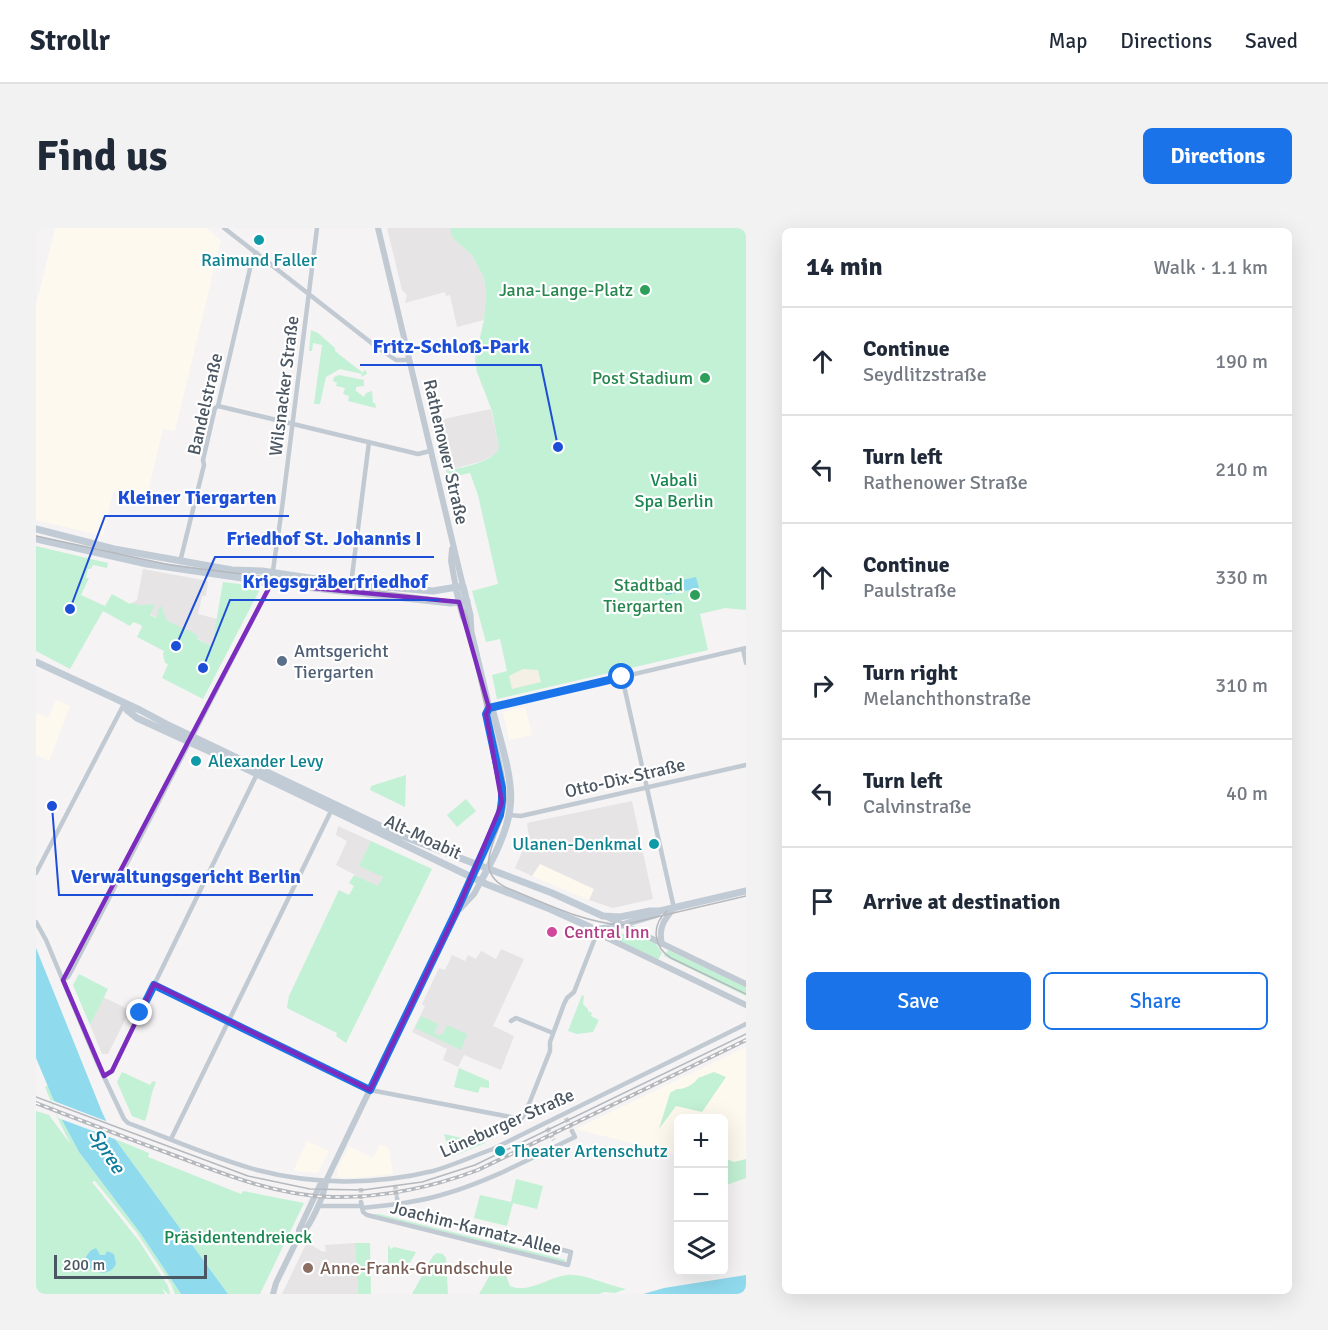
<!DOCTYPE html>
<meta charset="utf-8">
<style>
:root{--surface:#fff;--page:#f2f2f3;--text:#1f2937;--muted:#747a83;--line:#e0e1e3;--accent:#1a73e8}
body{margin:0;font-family:Signika,sans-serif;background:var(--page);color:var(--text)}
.controls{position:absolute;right:18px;bottom:18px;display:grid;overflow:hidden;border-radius:9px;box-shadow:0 6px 24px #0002}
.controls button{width:54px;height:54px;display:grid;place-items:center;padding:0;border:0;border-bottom:2px solid var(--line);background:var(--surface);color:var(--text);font:30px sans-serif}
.scale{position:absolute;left:18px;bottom:15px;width:153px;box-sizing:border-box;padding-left:6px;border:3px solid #4a5661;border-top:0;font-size:16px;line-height:21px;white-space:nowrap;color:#4a5661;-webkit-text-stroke:4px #fff;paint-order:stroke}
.stop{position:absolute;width:18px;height:18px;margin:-14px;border:4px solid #1a73e8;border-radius:50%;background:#fff}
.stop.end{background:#1a73e8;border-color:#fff;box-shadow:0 2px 6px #0008}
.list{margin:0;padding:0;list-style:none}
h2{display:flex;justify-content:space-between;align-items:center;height:78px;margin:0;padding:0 24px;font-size:26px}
h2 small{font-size:20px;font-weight:400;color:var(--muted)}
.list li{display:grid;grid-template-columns:39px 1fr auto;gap:18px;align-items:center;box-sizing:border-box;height:108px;padding:0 24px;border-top:2px solid var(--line)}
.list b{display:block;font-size:22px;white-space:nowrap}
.list p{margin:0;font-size:20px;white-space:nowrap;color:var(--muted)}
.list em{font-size:20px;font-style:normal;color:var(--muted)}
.actions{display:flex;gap:12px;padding:18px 24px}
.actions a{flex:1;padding:14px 0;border:2px solid var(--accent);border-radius:9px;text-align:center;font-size:21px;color:var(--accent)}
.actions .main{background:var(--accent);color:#fff}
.icon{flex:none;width:33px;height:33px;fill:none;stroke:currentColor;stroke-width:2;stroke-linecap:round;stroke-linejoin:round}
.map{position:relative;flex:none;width:710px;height:1066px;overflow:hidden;border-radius:9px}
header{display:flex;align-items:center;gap:36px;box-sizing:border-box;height:84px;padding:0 30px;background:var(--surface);border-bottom:2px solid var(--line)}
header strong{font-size:28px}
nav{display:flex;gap:33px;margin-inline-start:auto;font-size:21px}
.intro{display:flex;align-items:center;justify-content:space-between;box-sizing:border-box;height:144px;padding:0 36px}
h1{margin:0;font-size:42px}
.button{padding:15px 27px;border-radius:9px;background:var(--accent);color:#fff;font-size:21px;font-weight:700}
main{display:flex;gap:36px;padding:0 36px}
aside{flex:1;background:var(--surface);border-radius:9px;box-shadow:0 6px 24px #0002}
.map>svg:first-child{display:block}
</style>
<header>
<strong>Strollr</strong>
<nav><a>Map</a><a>Directions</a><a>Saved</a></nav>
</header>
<div class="intro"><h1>Find us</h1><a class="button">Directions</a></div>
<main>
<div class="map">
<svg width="710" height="1066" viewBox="0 0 710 1066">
<rect width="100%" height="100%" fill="#f5f3f3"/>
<!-- commercial -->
<path fill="#fdf9ef" d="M19,0H170L185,12L139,203L127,201L110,272L77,264L67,308L0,292V76Z
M20,472L34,478L13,533L0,527V485L12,490Z
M489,479L496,507L473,512L467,484Z
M504,635L558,661L553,672L496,648Z
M710,819V934L694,939L688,938V890H642V927L540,901Z
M271,913L293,923L282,945L257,943Z
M344,916L353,921L357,946L319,950L300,949L303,944L300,943L313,918L337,930Z"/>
<!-- education -->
<path fill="#e6e4e5" d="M351,0H414L416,8L436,27L448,50L450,66L448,92L421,99L414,67L410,68L409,64L369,75L371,67L366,62Z
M455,181L463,220L462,225L446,233L410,243L399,195L412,190Z
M107,341L172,353L170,368H166L162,386L181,391L176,418L94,376L101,372Z
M596,573L617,671L577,680L553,672L558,661L504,636L496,648L479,640L493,608L491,595Z
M302,598L335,613L324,637L347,649L342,659L300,637L311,613L300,607Z
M465,721L488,731L457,798L478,808L465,842L428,827L422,839L407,832L411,821L376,804L389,778L386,776L403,740L409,742L416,727L429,733L432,727L440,731L445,723L460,731Z
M67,769L94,782L72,826H66L54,797Z
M271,1014L285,1023L290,1024L289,1017L319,1015L322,1066H246Z"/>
<!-- green -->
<path fill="#c3f1d5" d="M414,0H710V382L689,380L664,386L672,422L461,471L456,447L471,443L464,411L450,414L436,363L462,356L442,267L434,245L412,250L410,243C424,240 458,234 463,220L456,183L441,144L439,131L448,92L450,66L448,50L436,27L416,9Z
M275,102L282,105L299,120V123L327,145L328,142L330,143L331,146L325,149L326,146L304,141L290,149L284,176H278L286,117L277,115L276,123H273Z
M303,147L328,152V158L320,159V163L328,169L330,165L336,163L337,175H339L340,180L312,173L313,168L307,166L309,160L300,158L301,155L297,153L298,149Z
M0,318L72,335L71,340L57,337L55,341H52L50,350H53L45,367L69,378L76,366L94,376L95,375L108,378L109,376L119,377L114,387L120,390L123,384L121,383L125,378L131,393L156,404L162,408L161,411L176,418L187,354L221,358L223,363L167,471L126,450L132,436L129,435L127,426L128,423L101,409L106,399L105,397L97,394L94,398L67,383L34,441L0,423Z
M370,547L369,579L334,562L335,558Z
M430,571L440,583L421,599L411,587Z
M335,613L396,641L310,815L300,808L301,805L251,780L253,768L303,662L313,667L318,658L313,655L318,647L342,658L347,649L323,638Z
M594,704L620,716L626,725L622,732L575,709Z
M632,722L710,759V768L628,728Z
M43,746L72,761L54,797L37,757Z
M546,767L548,768L547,776L552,781V783L556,785L555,788L563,792L557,804L541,806L532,803Z
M385,788L402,796L398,805L403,808L405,806H407L411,797L431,806L425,822L379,800Z
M423,840L453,853V860L444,859L442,865L418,859Z
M86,844L114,857L117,853L120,854C114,867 114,880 109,893L96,888L81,854Z
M678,844L690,849L666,884L640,878L623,901L634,865L641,861C647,862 659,856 662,850Z
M12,857L26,892L43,924L105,1006L145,1066H139L135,1056L101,1005L59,953L56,954L103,1013L132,1058L134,1066H132L126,1060L129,1066H0V883L13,887L35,917L22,891L9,859Z
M408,906L444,914V909L447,910L449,915L415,929Z
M79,911L113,925L112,929L205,966L207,963L268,975L224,1066H192Z
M688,930L698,934L710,931V950L688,958Z
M480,951L507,958L501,981L477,975L471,998L438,990L444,967L475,974Z
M336,986H343L530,1032L527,1034Z
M319,1015H334L335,1066H322Z
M352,1017L355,1021L358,1019L380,1024L367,1047L352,1043Z
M401,1025L407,1026L410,1030L412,1066H376L397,1028Z
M461,1040L468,1042L474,1058C492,1066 513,1049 531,1047C546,1045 574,1058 590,1061L579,1065L568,1064L563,1066H443L457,1042Z"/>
<!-- sand -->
<path fill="#f5f0e5" d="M487,441L502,442L505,454L476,461L473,448Z"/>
<!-- water -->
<path fill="#90daee" d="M660,349L663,360L630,367L628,356Z
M0,720L66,884L79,911L192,1066H145L105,1006L43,924L26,892L0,830Z
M60,1020L64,1027H69L71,1023L78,1026L80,1036C74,1048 61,1046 52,1039L50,1029L54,1023Z
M710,1047V1066H607L628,1060Z"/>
<!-- pier -->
<path fill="#f5f3f3" d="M15,872L75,895L84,913L22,890Z"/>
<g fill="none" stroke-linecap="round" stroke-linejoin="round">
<!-- minor-tunnel -->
<path stroke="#caccce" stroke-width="4.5" stroke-dasharray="4.5 2" stroke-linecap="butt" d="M530,890L536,903
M511,900L518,912
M359,957L361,970
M325,960V974"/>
<!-- minor -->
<path stroke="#c1cad2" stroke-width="4.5" d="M188,0L342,120L360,132H373
M347,121L362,124L371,123
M182,178L382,226L394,223
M144,334L168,237L167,232L179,180L182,178L216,32L221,25
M315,356L333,214
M707,421L710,435
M586,449L638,680
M453,480L710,420
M473,587L485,588L710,537
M0,645L88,476
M0,694L10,712L61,834L88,891L92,895C135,911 177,930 221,942C278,957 340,957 397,943C418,937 437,928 457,921L710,796
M27,752L32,749L37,740L235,356L246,280L281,0
M118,757L334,862L485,891L489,886L514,823V814L528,776L531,770L538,764L561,705
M475,793L480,790L517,805
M68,848L76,843L221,546
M135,911L296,581
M325,974L327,984L331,987L532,1037L535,1024L369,983L362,978L361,970
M282,978H326
M326,980C355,977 384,974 412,965C456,952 497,929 539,909L536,903"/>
<!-- tertiary -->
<path stroke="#c1cad2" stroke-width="6" d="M342,0L427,358
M416,321L415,333L420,360
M424,681L438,666L445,653
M571,689L710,756
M561,705L710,777
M626,716C622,700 628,692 638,680
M263,1008C273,1002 289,966 290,953L436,649
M237,1066L240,1055L263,1008V1002L284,957L290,953"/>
<!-- secondary -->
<path stroke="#c1cbd6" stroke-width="7" d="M0,301L78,321L196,342L226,343L315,356L397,363L427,358L434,387L435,404L453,480L457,484C464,512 478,552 474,580C471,605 457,631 445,653
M0,311L111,336L206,350L214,353L415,375L431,373
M420,360L427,388L433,400
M0,434L104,482L134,498L361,606L516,665L567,688L584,689L614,683H624L710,663
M88,476L91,482L101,490L173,523L450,656L514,681L554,699L561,705L563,701L579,699L619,687L623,683
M436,649C447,625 463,600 466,574C469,548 456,512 450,486L453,480"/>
<!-- tram -->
<path stroke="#b5b8bd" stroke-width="1.5" d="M0,308L134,337L406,371C415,373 424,375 429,384C435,396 434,412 437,425C443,454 450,482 457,510C462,531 471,552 470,573C469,602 432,640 469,659C507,674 545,694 586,697L710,668
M631,683C615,697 617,719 635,730L710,766
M0,869L212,948L274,961L327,962L386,954L439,937L710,806"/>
<!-- rail casing -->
<g stroke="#b5b8bd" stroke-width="4">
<path id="rail" d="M0,875C44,892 88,909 132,925C185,945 238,967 295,969C346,970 394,960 442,942L710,812"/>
</g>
<!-- rail -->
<use href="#rail" stroke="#fff" stroke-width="1.5" stroke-dasharray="4.5" stroke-linecap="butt"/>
</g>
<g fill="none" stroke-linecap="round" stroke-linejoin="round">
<!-- route -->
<path stroke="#1a73e8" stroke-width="8" d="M104,785L118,757L334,862L420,684L464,587L466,572V560L450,486L453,480L586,449"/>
</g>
<!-- marked area -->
<path fill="none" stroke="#7b2cbf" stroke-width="4.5" stroke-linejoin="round" d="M235,356L423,374L453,480L450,486L466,575L420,685L334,862L118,756L76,843L68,848L27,752Z"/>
<!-- markers -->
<g fill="#0f9aa8" stroke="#fff" stroke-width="2">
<circle cx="223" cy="12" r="6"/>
<circle cx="160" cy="533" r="6"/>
<circle cx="618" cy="616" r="6"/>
<circle cx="464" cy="923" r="6"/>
</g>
<g fill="#2e9e5b" stroke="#fff" stroke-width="2">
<circle cx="609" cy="62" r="6"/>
<circle cx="669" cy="150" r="6"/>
<circle cx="659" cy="367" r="6"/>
</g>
<circle fill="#5c6f8a" stroke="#fff" stroke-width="2" cx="246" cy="433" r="6"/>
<circle fill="#d1479c" stroke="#fff" stroke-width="2" cx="516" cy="704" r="6"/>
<circle fill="#8d6e63" stroke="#fff" stroke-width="2" cx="272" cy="1040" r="6"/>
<g text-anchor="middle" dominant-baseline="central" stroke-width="4.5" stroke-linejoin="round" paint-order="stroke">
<!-- culture labels -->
<g font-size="18" fill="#0d838f" stroke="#fff" text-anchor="start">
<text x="223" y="32" text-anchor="middle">Raimund Faller</text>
<text x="172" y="533">Alexander Levy</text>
<text x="606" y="616" text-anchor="end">Ulanen-Denkmal</text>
<text x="476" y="923">Theater Artenschutz</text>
</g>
<!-- leisure labels -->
<g font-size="18" fill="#27864d" stroke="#fff" text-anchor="end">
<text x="597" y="62">Jana-Lange-Platz</text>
<text x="657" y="150">Post Stadium</text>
<text x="647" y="357">Stadtbad<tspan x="647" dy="21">Tiergarten</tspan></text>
</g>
<!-- street labels -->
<g font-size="18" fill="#4a5661" stroke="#fff">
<text transform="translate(248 158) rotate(-83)">Wilsnacker Straße</text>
<text transform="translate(169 176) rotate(-77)">Bandelstraße</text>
<text transform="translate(410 224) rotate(77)">Rathenower Straße</text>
<text transform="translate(589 550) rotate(-13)">Otto-Dix-Straße</text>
<text transform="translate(387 609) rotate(25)">Alt-Moabit</text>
<text transform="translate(471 895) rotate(-24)">Lüneburger Straße</text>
<text transform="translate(440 1000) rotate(14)">Joachim-Karnatz-Allee</text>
</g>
<!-- park labels -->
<g font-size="18" fill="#17864f" stroke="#fff">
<text x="638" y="252">Vabali<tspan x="638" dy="21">Spa Berlin</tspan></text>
<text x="202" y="1009">Präsidentendreieck</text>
</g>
<!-- service labels -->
<g font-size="18" fill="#4e5e75" stroke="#fff" text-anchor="start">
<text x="258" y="423">Amtsgericht<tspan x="258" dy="21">Tiergarten</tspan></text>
</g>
<!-- hotel labels -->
<g font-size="18" fill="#b23c85" stroke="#fff" text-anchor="start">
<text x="528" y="704">Central Inn</text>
</g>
<!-- education labels -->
<g font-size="18" fill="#785e54" stroke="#fff" text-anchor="start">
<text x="284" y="1040">Anne-Frank-Grundschule</text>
</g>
<!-- water labels -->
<g font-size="20" font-style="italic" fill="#0c7c9b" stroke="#fff">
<text transform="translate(71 923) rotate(57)">Spree</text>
</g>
</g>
<!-- callouts -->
<path fill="none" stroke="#1d4ed8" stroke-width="2" d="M522 219L505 137H324M34 381L69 288H253M140 418L179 329H398M167 440L194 372H404M16 578L23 667H277"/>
<g fill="#1d4ed8" stroke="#fff" stroke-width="2">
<circle cx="522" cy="219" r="6"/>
<circle cx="34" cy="381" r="6"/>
<circle cx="140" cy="418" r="6"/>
<circle cx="167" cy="440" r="6"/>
<circle cx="16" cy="578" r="6"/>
</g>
<g font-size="20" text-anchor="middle" font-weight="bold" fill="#1d4ed8" stroke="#fff" stroke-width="4.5" stroke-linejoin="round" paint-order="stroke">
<text x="415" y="125">Fritz-Schloß-Park</text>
<text x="161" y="276">Kleiner Tiergarten</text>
<text x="288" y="317">Friedhof St. Johannis I</text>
<text x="299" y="360">Kriegsgräberfriedhof</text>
<text x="150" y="655">Verwaltungsgericht Berlin</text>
</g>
</svg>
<div class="controls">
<button>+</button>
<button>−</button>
<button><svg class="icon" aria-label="layers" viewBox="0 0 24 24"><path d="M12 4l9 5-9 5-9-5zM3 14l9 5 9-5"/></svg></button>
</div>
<div class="scale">200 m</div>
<div class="stop" style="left:586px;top:449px"></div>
<div class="stop end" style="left:104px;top:785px"></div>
</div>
<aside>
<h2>14 min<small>Walk · 1.1 km</small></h2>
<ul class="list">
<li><svg class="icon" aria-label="ahead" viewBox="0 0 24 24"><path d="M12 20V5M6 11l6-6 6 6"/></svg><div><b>Continue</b><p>Seydlitzstraße</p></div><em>190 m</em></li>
<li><svg class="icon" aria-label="left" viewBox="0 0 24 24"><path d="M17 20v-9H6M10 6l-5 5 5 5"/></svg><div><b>Turn left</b><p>Rathenower Straße</p></div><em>210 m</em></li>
<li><svg class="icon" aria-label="ahead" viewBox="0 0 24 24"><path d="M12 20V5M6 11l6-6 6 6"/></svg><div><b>Continue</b><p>Paulstraße</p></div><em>330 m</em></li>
<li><svg class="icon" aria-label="right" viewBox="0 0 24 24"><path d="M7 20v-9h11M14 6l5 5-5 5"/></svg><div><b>Turn right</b><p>Melanchthonstraße</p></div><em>310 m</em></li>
<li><svg class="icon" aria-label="left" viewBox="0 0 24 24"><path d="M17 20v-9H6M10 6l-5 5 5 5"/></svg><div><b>Turn left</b><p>Calvinstraße</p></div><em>40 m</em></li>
<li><svg class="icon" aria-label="arrive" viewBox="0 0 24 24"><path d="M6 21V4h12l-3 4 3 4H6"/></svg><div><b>Arrive at destination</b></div></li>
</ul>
<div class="actions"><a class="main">Save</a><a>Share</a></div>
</aside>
</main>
